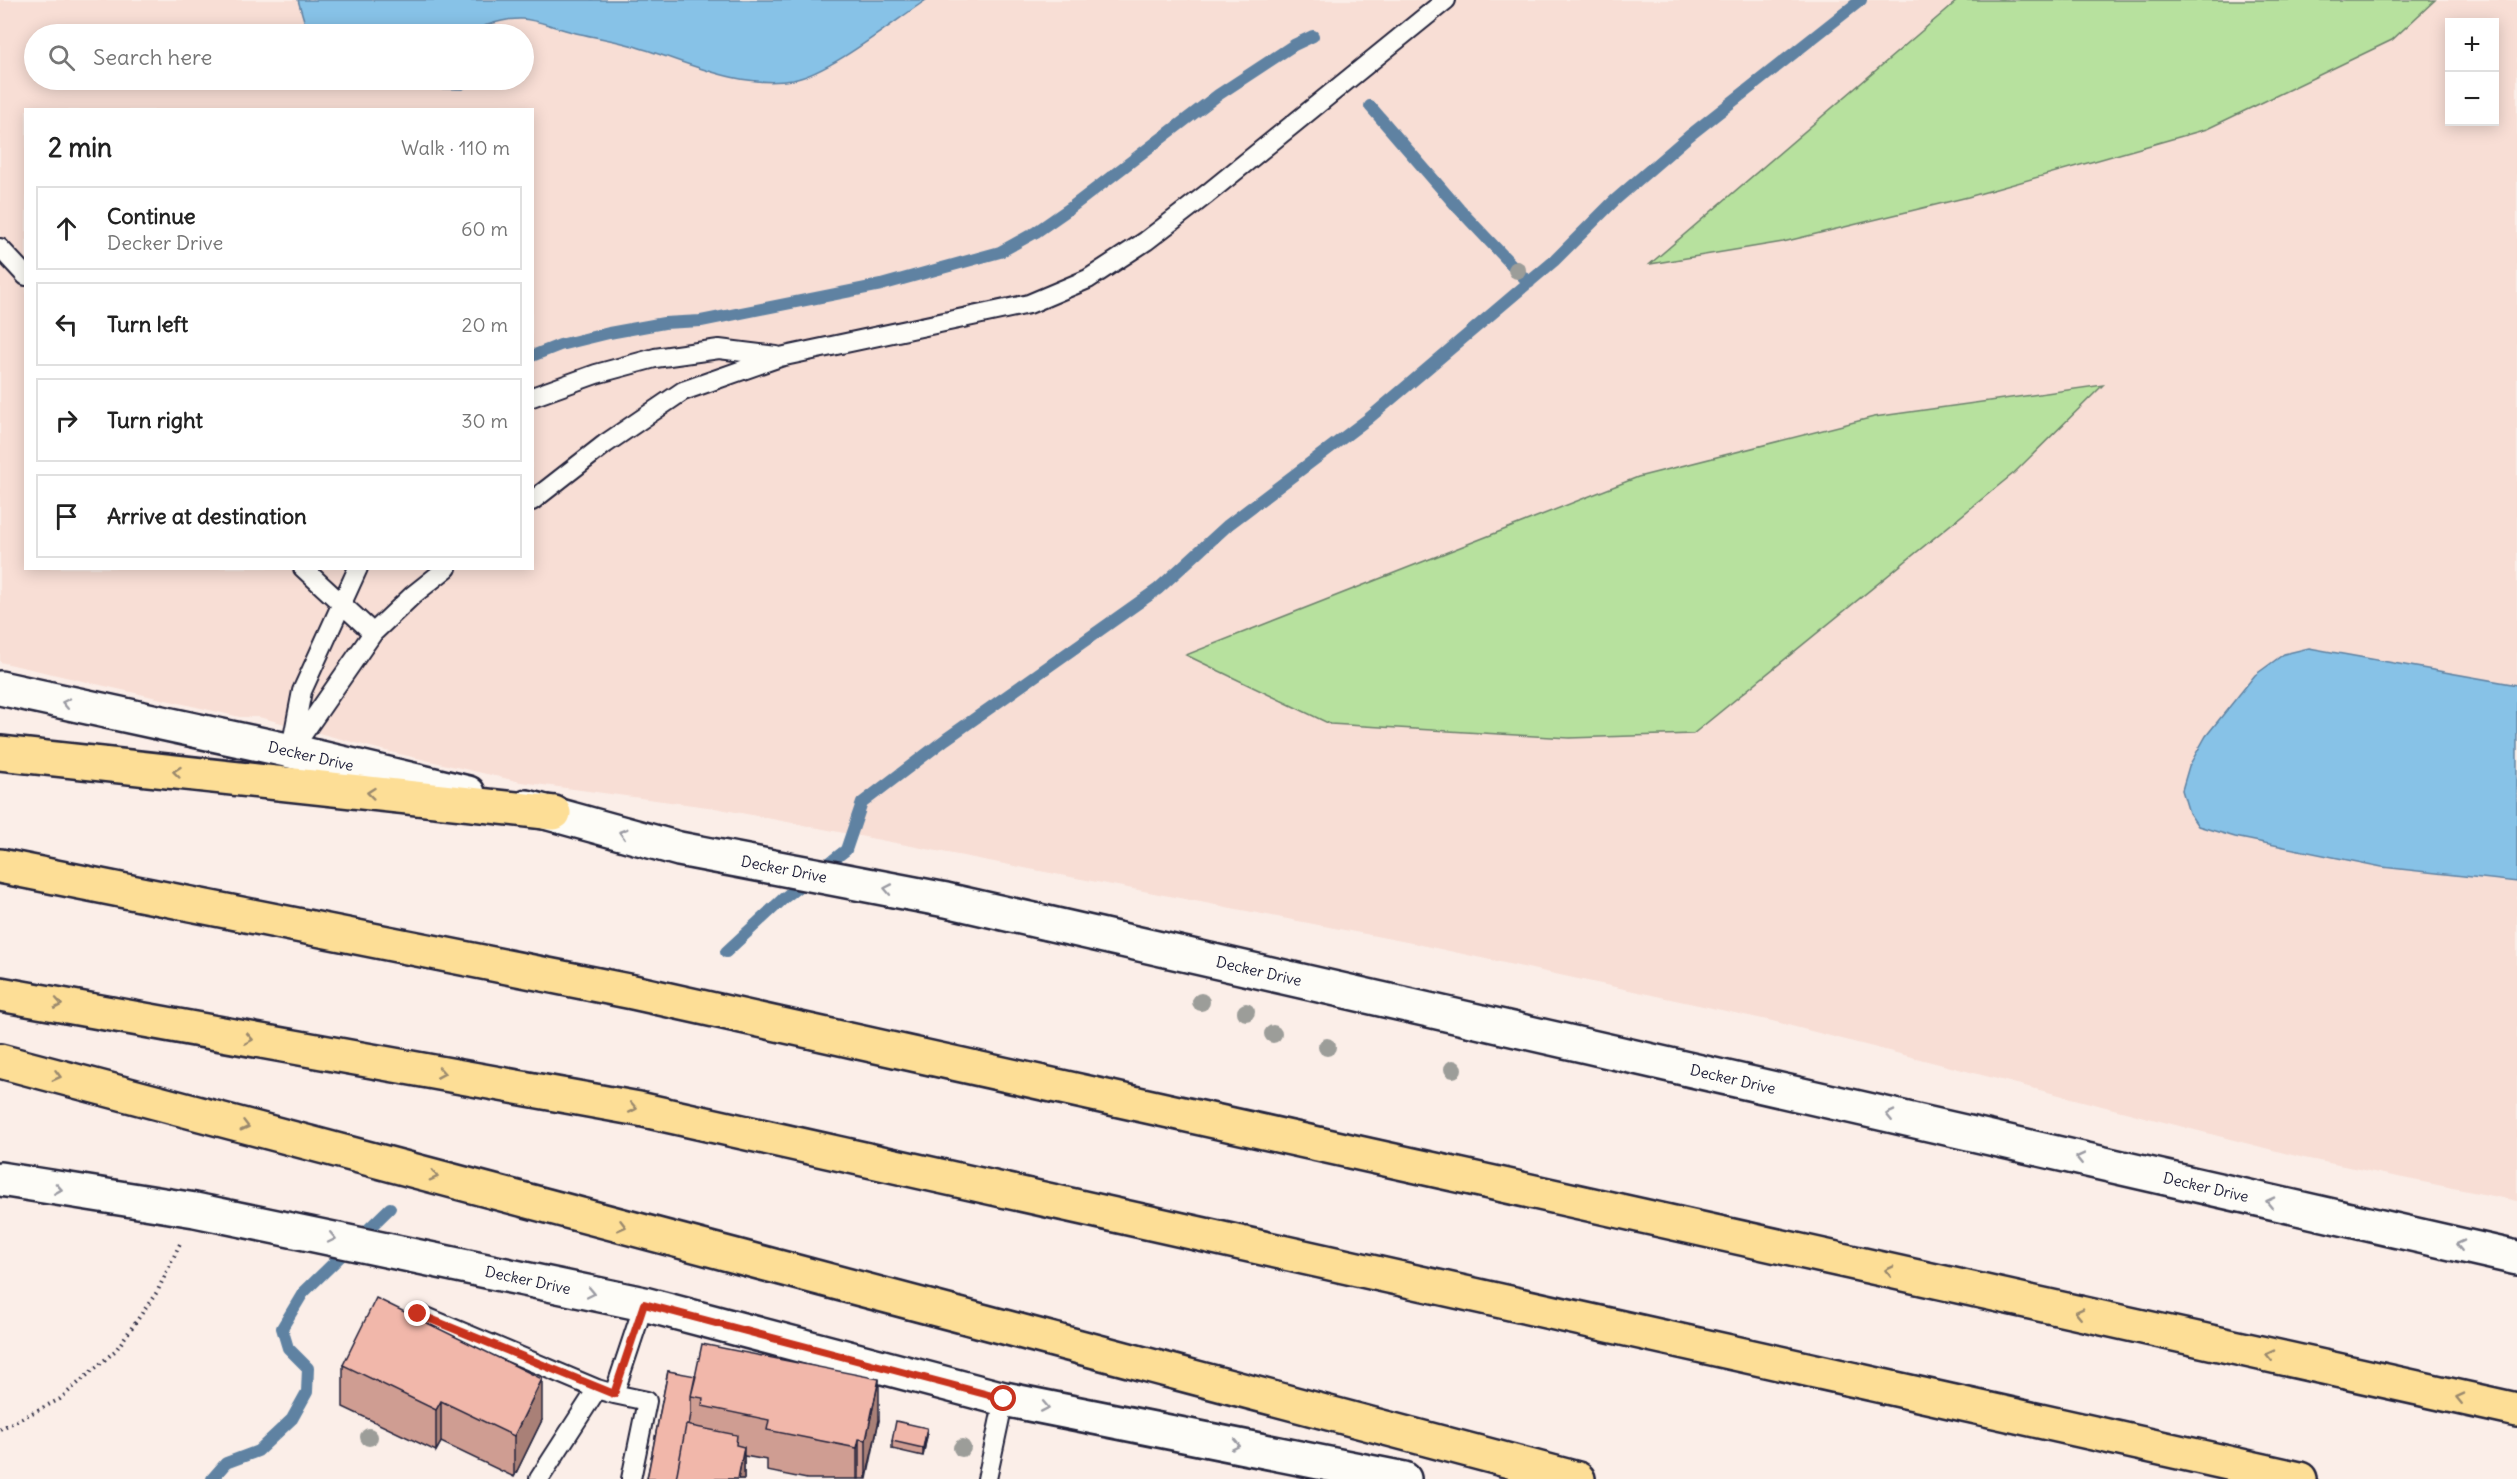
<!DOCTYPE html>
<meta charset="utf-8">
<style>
:root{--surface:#fff;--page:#f2f2f2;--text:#222;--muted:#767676;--line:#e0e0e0}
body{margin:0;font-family:Delius,sans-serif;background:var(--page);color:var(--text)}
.controls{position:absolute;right:18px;top:18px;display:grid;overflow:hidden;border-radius:0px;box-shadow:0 3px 15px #0003}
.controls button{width:54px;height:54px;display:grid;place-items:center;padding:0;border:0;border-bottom:2px solid var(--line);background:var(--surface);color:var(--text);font:30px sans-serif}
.stop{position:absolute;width:18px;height:18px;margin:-14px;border:4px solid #c8321e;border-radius:50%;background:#fff}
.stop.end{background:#c8321e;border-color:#fff;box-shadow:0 2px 6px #0008}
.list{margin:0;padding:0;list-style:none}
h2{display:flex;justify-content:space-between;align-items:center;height:78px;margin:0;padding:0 24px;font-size:26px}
h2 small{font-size:20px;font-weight:400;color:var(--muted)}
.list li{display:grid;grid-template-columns:39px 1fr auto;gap:18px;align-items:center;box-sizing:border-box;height:84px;margin:0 12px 12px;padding:0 12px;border:2px solid var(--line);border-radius:0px}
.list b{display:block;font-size:22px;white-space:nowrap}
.list p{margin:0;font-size:20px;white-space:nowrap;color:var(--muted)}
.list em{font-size:20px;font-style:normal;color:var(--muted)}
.icon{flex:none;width:33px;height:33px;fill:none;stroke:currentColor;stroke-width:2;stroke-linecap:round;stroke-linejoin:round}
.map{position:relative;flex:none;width:2517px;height:1479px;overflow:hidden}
.search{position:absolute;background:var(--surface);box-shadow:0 3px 15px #0003;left:24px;top:24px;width:510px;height:66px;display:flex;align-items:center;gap:15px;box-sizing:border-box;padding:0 21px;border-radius:33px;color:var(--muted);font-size:22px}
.panel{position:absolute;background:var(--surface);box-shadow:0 3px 15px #0003;left:24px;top:108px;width:510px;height:462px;border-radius:0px}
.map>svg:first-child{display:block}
</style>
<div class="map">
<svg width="2517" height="1479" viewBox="0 0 2517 1479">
<rect width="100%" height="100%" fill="#fbeee8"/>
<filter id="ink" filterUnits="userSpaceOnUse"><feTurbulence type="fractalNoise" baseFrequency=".0167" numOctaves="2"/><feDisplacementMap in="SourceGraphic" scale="12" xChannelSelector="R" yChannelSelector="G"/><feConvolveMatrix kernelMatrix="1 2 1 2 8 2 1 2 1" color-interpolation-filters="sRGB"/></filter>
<g filter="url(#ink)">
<!-- built -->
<path fill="#f8ded5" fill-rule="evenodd" d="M0,0H2517V1201L2304,1158L1772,1021L1417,944L715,808L521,782L382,750L259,717H240L0,662ZM2450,22H2494V122H2450ZM34,34H524V80H34ZM26,110H532V568H26Z"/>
<!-- green -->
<path fill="#b7e19e" stroke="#6c826c" stroke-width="1.5" d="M1958,0H2435L2392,40L2207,129L1968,197L1783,242L1650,264Z
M2103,385L2014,473L1693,734L1569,738L1330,724L1186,655L1638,477L1874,417Z"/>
<!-- water -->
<path fill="#87c2e7" stroke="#5f82a2" stroke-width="1.5" d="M298,0H926C893,22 830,73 793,80C735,89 684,60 630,45C612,40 594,37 576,33C535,23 528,11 484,26L481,34H308Z
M375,80H474L463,89L410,88Z
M2309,648L2517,685V882L2382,867L2235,837L2198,826L2189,813L2182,790L2189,766L2206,736L2255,675L2284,654Z"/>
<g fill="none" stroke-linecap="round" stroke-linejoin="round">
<!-- stream -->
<path stroke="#5f82a2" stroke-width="12" d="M1370,106L1459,209L1529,283
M532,356L560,345L609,333L664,323L701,321L881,285L1000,252L1036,232L1069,209L1218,95L1294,45L1313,36
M726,952L784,898L846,850L862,803L946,739L1158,589L1228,525L1368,419L1554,261L1615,200L1689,136L1861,0
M212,1479L226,1463L258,1451L292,1419L307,1392L308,1368L288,1348L282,1328L303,1293L390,1208"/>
<!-- lane casing -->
<g stroke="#22223b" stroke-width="22">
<path id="lane" d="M0,248L26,276
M532,397L596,374L655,358L719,349L776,356
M532,501L605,444L683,391L780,357L1029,304L1088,279L1146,241L1207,194L1446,0
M303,568L373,633
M292,743L302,691L358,568
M291,751L373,633L413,595L447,568
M419,1314L597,1389
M614,1394L647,1401L631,1479
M539,1479L597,1389L614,1394L644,1304
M987,1479L1004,1399"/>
</g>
<!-- secondary casing -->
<g stroke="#22223b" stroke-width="38">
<path id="secondary" d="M0,688L291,751L468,793
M527,807L679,849L946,900L2517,1258
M0,1179L195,1210L644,1304L1004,1399L1404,1479"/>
</g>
<!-- highway casing -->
<g stroke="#22223b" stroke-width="38">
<path id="highway" d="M0,753L554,813
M0,866L633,992L2517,1410
M0,994L639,1109L2300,1479
M0,1061L1578,1479"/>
</g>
<!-- path -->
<path stroke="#22223b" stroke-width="4" stroke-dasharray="1.5 4.5" stroke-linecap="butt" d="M0,1429L60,1399L116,1350L157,1292L180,1244"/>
<!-- lane -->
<use href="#lane" stroke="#fdfcf7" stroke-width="18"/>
<!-- secondary -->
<use href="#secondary" stroke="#fdfcf7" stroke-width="33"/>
<!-- highway -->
<use href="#highway" stroke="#fdde96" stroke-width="33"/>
</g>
<!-- trees -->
<g fill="#9c9d99">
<circle cx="1517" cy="270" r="9"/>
<circle cx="1201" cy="1002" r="9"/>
<circle cx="1246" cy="1012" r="9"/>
<circle cx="1273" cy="1034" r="9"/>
<circle cx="1327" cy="1047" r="9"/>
<circle cx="1453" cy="1069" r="9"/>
<circle cx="369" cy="1437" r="9"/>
<circle cx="962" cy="1448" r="9"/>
</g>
<!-- wall -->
<path fill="#cf9d92" stroke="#22223b" stroke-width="1.5" d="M343,1365L542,1420L514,1477L441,1442L436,1451L343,1407Z
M668,1371L879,1420L867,1479H807L767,1471V1460L744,1456V1479H647Z
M927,1436L923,1456L892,1449V1441Z"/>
<!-- shaded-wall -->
<path fill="#a98077" stroke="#22223b" stroke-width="1.5" d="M542,1379V1420L514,1477V1436Z
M879,1379V1420L866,1479V1440Z
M441,1401V1442L436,1451V1410Z
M927,1428V1436L923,1456V1448Z
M859,1439V1479H857V1448Z
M744,1447V1479H738Z"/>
<!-- building -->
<path fill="#f1b7aa" stroke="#22223b" stroke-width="1.5" d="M376,1298L542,1379L514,1436L441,1401L436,1410L343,1365Z
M702,1344L879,1379L866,1440L859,1439L857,1448L767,1430L769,1420L702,1406L703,1398L691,1396Z
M668,1371L696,1376L691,1396V1414L689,1425H686L676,1479H647Z
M896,1421L927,1428L923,1448L892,1441Z
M686,1425L737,1435L736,1445L744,1447L738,1479H676Z"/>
<!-- one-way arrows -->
<defs><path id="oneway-chevron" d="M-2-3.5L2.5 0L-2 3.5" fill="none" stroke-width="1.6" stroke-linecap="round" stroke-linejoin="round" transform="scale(1.5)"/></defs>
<g stroke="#9a9aa2">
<use href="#oneway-chevron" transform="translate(66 703) rotate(-168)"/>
<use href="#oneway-chevron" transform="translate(623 833) rotate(-164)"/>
<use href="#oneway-chevron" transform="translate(888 889) rotate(-169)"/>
<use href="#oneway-chevron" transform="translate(1890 1115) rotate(-167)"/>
<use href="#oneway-chevron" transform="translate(2080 1158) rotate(-167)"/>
<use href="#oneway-chevron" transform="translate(58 1189) rotate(9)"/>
<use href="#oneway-chevron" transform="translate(2270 1202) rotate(-167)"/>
<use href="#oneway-chevron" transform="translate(332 1238) rotate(12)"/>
<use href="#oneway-chevron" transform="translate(2460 1245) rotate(-167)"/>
<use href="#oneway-chevron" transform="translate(591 1293) rotate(12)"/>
<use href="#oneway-chevron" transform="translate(1045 1407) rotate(11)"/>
<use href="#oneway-chevron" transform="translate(1236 1445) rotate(11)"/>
</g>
<g stroke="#9a896d">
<use href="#oneway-chevron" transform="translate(177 772) rotate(-174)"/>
<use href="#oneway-chevron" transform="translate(371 793) rotate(-174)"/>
<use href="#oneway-chevron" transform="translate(58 1004) rotate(10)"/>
<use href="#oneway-chevron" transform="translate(249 1039) rotate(10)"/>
<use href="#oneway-chevron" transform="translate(441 1073) rotate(10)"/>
<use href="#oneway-chevron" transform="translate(57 1076) rotate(15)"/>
<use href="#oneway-chevron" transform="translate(633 1108) rotate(11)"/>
<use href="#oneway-chevron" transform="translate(245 1126) rotate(15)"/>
<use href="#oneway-chevron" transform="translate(434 1176) rotate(15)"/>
<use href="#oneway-chevron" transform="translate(622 1226) rotate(15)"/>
<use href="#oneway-chevron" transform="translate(1889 1271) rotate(-167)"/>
<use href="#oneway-chevron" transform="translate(2079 1313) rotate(-167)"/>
<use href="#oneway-chevron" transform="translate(2270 1355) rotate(-167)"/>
<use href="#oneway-chevron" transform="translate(2460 1398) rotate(-167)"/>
</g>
</g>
<g fill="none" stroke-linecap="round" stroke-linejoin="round" filter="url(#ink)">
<!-- route -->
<path stroke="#c8321e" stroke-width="8" d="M418,1314L614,1394L644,1304L1004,1399"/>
</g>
<g text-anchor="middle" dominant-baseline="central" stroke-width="4.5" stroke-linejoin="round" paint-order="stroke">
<!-- street labels -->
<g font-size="15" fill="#22223b" stroke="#fdfcf7">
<text transform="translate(311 756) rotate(13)">Decker Drive</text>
<text transform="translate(784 869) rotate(11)">Decker Drive</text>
<text transform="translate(1259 971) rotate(13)">Decker Drive</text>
<text transform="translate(1733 1079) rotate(13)">Decker Drive</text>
<text transform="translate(2206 1187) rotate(13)">Decker Drive</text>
<text transform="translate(528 1280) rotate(12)">Decker Drive</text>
</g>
</g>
</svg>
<div class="controls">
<button>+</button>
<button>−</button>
</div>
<div class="stop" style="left:1004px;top:1399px"></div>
<div class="stop end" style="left:418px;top:1314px"></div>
<div class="search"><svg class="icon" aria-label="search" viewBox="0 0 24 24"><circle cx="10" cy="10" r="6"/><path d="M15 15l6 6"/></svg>Search here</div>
<section class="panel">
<h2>2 min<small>Walk · 110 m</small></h2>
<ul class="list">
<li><svg class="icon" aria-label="ahead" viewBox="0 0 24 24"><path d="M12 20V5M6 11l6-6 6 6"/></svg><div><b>Continue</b><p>Decker Drive</p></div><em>60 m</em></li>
<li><svg class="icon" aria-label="left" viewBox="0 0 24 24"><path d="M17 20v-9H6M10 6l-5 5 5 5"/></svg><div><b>Turn left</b></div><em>20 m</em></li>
<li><svg class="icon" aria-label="right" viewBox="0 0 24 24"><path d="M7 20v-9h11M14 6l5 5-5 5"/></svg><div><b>Turn right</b></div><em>30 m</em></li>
<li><svg class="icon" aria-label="arrive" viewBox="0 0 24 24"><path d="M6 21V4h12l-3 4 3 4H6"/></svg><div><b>Arrive at destination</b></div></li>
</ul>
</section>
</div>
